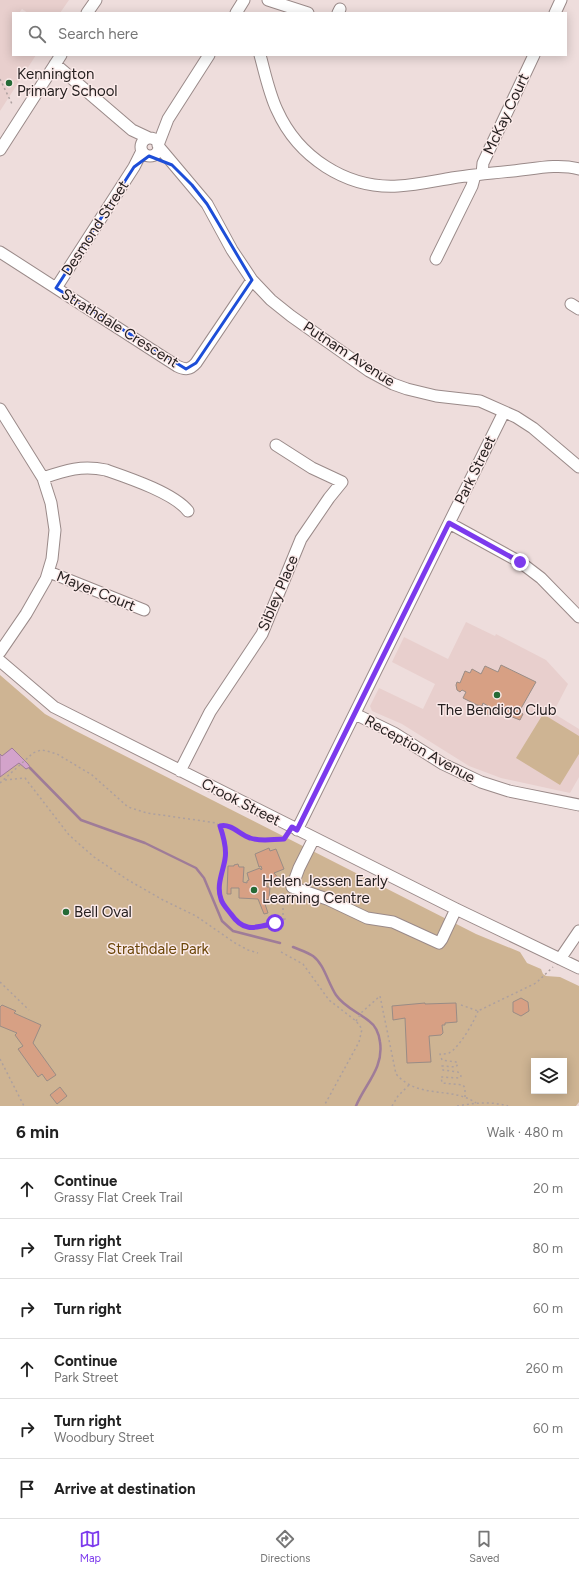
<!DOCTYPE html>
<meta charset="utf-8">
<style>
:root{--surface:#fff;--page:#f2f2f2;--text:#222;--muted:#767676;--line:#e0e0e0;--accent:#7c3aed}
body{margin:0;font-family:Figtree,sans-serif;background:var(--page);color:var(--text)}
.controls{position:absolute;right:12px;bottom:12px;display:grid;overflow:hidden;border-radius:0px;box-shadow:0 2px 10px #0003}
.controls button{width:36px;height:36px;display:grid;place-items:center;padding:0;border:0;border-bottom:1px solid var(--line);background:var(--surface);color:var(--text);font:20px sans-serif}
.stop{position:absolute;width:12px;height:12px;margin:-9px;border:3px solid #7c3aed;border-radius:50%;background:#fff}
.stop.end{background:#7c3aed;border-color:#fff;box-shadow:0 1px 4px #0008}
.list{margin:0;padding:0;list-style:none}
h2{display:flex;justify-content:space-between;align-items:center;height:52px;margin:0;padding:0 16px;font-size:17px}
h2 small{font-size:13px;font-weight:400;color:var(--muted)}
.list li{display:grid;grid-template-columns:26px 1fr auto;gap:12px;align-items:center;box-sizing:border-box;height:60px;padding:0 16px;border-top:1px solid var(--line)}
.list b{display:block;font-size:15px;white-space:nowrap}
.list p{margin:0;font-size:13px;white-space:nowrap;color:var(--muted)}
.list em{font-size:13px;font-style:normal;color:var(--muted)}
.icon{flex:none;width:22px;height:22px;fill:none;stroke:currentColor;stroke-width:2;stroke-linecap:round;stroke-linejoin:round}
.map{position:relative;flex:none;width:579px;height:1106px;overflow:hidden}
.search{position:absolute;background:var(--surface);box-shadow:0 2px 10px #0003;left:12px;right:12px;top:12px;height:44px;display:flex;align-items:center;gap:10px;box-sizing:border-box;padding:0 14px;border-radius:0px;color:var(--muted);font-size:15px}
.sheet{height:412px;background:var(--surface)}
nav{display:flex;justify-content:space-around;align-items:center;box-sizing:border-box;height:56px;border-top:1px solid var(--line);background:var(--surface);font-size:11px;color:var(--muted)}
nav a{display:grid;justify-items:center;gap:2px}
nav .on{color:var(--accent)}
.map>svg:first-child{display:block}
</style>
<div class="map">
<svg width="579" height="1106" viewBox="0 0 579 1106">
<rect width="100%" height="100%" fill="#eedddc"/>
<!-- built -->
<path fill="#e8cfcd" d="M0,0H69L60,13H28L22,9L19,13H13V55H36L0,111Z
M466,622L495,636L496,634L546,660L568,684L553,713L579,729V777L570,793L501,778L469,766L402,724L372,711L370,706L379,688L423,709L435,684L392,662L404,637L448,659Z"/>
<!-- green -->
<path fill="#ceb493" fill-rule="evenodd" d="M0,675L45,714L74,730L476,934L520,952L527,963L541,969L543,974L546,976L560,977L579,986V1102L576,1106H0ZM534,1061H564V1091H534Z
M543,714L579,736V754L560,785L516,758Z"/>
<!-- water -->
<path fill="#d3a3cb" stroke="#9f7c98" d="M12,748L28,764L30,767L26,769L19,763L0,777V754L2,756Z"/>
<g fill="none" stroke-linecap="round" stroke-linejoin="round">
<!-- stream -->
<path stroke="#9f7c98" stroke-width="2.5" d="M30,768L81,820L145,843L196,868L204,878L222,921L233,931L280,943
M293,947C300,950 307,952 313,956C324,964 328,983 336,995C344,1007 358,1012 369,1021C376,1026 379,1034 380,1042C384,1068 365,1084 356,1106"/>
</g>
<!-- building -->
<path fill="#d7a084" stroke="#998c85" d="M501,665L536,682L519,712L523,714L520,720L494,710L491,716L485,713L488,706L483,703L482,706L477,705L463,698L466,692L462,690L460,692L457,690L456,685L457,682L460,683L465,671L470,673L472,669L481,674L485,666L498,672Z
M269,848L270,851L276,849L284,869L274,873L281,881H267V887H270L269,899L264,901L268,913L264,914L258,899L239,898V888H231V894H227L228,866H234V865L238,864L239,867H244L243,882L247,883V881L249,880L247,873L260,868L261,870L262,869L261,866L259,867L255,854Z
M521,998L528,1002L529,1011L521,1016L513,1012V1002Z
M425,1003V1004L456,1003L457,1022L445,1023V1025H442L443,1033L441,1035L429,1036L431,1062L407,1063L405,1018L393,1020L392,1006Z
M2,1005L16,1011L14,1013L41,1025L33,1043L56,1075L47,1081L42,1074L38,1077L18,1049L23,1046L15,1035L17,1033L0,1026V1007Z
M60,1087L67,1096L57,1104L50,1095Z"/>
<g fill="none" stroke-linecap="round" stroke-linejoin="round">
<!-- minor casing -->
<g stroke="#9a8a89" stroke-width="13">
<path id="minor" d="M268,0L308,13
M87,13L96,0
M236,13L244,0
M338,13L340,9
M555,13L561,0
M260,55C265,73 269,93 277,110C298,157 346,189 398,186C416,185 434,181 452,178C472,175 492,173 513,171C533,169 558,163 579,169
M55,64L132,130L149,138
M141 147a9 9 0 1 1 18 0a9 9 0 1 1-18 0Z
M158,145L168,119L209,55
M159,147L207,204L232,250L252,280L271,300L291,316L369,371L393,384L407,389L436,396L480,401L516,417L533,428L579,467
M0,150L61,55
M482,174L483,163L534,55
M0,252L177,366C185,370 190,370 196,363L252,280
M436,259L472,186L475,175
M56,288L134,167L142,151
M571,304L579,309
M0,409L43,478L51,503L55,530L52,559L46,579L26,614L0,652
M43,478C66,470 82,465 106,470C129,478 174,493 188,511
M449,523L520,562L541,578L579,617
M49,572L144,610
M0,661L54,707L456,909L579,968
M355,714L394,733L443,764L481,782L509,791L579,805
M180,771L210,712L262,634L301,539L329,498L342,482L312,468L276,445
M297,830L504,412
M314,838L299,868L292,887L327,899L367,918L393,922L439,943L442,939L456,909
M560,959L579,931"/>
</g>
<!-- path -->
<path stroke="#ada09f" stroke-width="1.5" stroke-dasharray="2 3" stroke-linecap="butt" d="M0,79L13,106
M5,780L25,778L69,835L94,857L128,880L163,900L196,916L235,943L248,950L258,953
M0,783L33,753L41,750L47,751L57,754L92,775L128,807L147,813L217,823L222,833L225,855L220,884L221,899L237,923L248,928L268,925L288,918
M220,826C231,823 240,835 250,838C262,842 273,839 284,839L288,836
M283,920V892
M281,952L303,964L329,1000L356,1021L362,1029L359,1042L324,1106
M0,982L29,1010
M461,1005L478,1011L536,983L553,967
M356,1021L362,1012L380,996L396,1074C419,1100 452,1086 476,1103
M0,1059L24,1106
M465,1097V1088L463,1085L442,1083L441,1077L460,1078L461,1076L458,1072L443,1070L442,1066L456,1067L458,1064L456,1062L442,1060L440,1054C443,1054 446,1054 449,1053C459,1048 474,1022 478,1011
M392,1106L398,1096L409,1085
M457,1106C474,1103 491,1101 508,1106"/>
<!-- minor -->
<use href="#minor" stroke="#fff" stroke-width="11"/>
</g>
<g fill="none" stroke-linecap="round" stroke-linejoin="round">
<!-- route -->
<path stroke="#7c3aed" stroke-width="5" d="M275,923C255,928 244,933 231,914C228,910 222,904 221,899C216,885 223,872 225,859C227,849 223,835 220,826C231,823 240,835 250,838C262,842 273,839 284,839L292,827L297,830L449,523L520,562"/>
</g>
<!-- marked area -->
<path fill="none" stroke="#1d4ed8" stroke-width="3" stroke-linejoin="round" d="M149,156L172,165L192,185L207,204L252,280L196,363L186,369L56,288L134,167Z"/>
<!-- markers -->
<g fill="#256a36" stroke="#fbeae9" stroke-width="1.5">
<circle cx="9" cy="83" r="4"/>
<circle cx="497" cy="695" r="4"/>
<circle cx="254" cy="890" r="4"/>
<circle cx="66" cy="912" r="4"/>
</g>
<g text-anchor="middle" dominant-baseline="central" stroke-width="3" stroke-linejoin="round" paint-order="stroke">
<!-- poi labels -->
<g font-size="15" fill="#262020" stroke="#fbeae9" text-anchor="start">
<text x="17" y="74">Kennington<tspan x="17" dy="17">Primary School</tspan></text>
<text x="497" y="710" text-anchor="middle">The Bendigo Club</text>
<text x="262" y="881">Helen Jessen Early<tspan x="262" dy="17">Learning Centre</tspan></text>
<text x="74" y="912">Bell Oval</text>
</g>
<!-- street labels -->
<g font-size="15" fill="#262020" stroke="#fbeae9">
<text transform="translate(506 114) rotate(-65)">McKay Court</text>
<text transform="translate(95 228) rotate(-57)">Desmond Street</text>
<text transform="translate(120 328) rotate(32)">Strathdale Crescent</text>
<text transform="translate(349 354) rotate(33)">Putnam Avenue</text>
<text transform="translate(475 470) rotate(-64)">Park Street</text>
<text transform="translate(96 591) rotate(22)">Mayer Court</text>
<text transform="translate(278 593) rotate(-67)">Sibley Place</text>
<text transform="translate(420 749) rotate(29)">Reception Avenue</text>
<text transform="translate(241 802) rotate(27)">Crook Street</text>
</g>
<!-- park labels -->
<g font-size="15" fill="#6a4508" stroke="#fbeae9">
<text x="158" y="949">Strathdale Park</text>
</g>
</g>
</svg>
<div class="controls">
<button><svg class="icon" aria-label="layers" viewBox="0 0 24 24"><path d="M12 4l9 5-9 5-9-5zM3 14l9 5 9-5"/></svg></button>
</div>
<div class="stop" style="left:275px;top:923px"></div>
<div class="stop end" style="left:520px;top:562px"></div>
<div class="search"><svg class="icon" aria-label="search" viewBox="0 0 24 24"><circle cx="10" cy="10" r="6"/><path d="M15 15l6 6"/></svg>Search here</div>
</div>
<section class="sheet">
<h2>6 min<small>Walk · 480 m</small></h2>
<ul class="list">
<li><svg class="icon" aria-label="ahead" viewBox="0 0 24 24"><path d="M12 20V5M6 11l6-6 6 6"/></svg><div><b>Continue</b><p>Grassy Flat Creek Trail</p></div><em>20 m</em></li>
<li><svg class="icon" aria-label="right" viewBox="0 0 24 24"><path d="M7 20v-9h11M14 6l5 5-5 5"/></svg><div><b>Turn right</b><p>Grassy Flat Creek Trail</p></div><em>80 m</em></li>
<li><svg class="icon" aria-label="right" viewBox="0 0 24 24"><path d="M7 20v-9h11M14 6l5 5-5 5"/></svg><div><b>Turn right</b></div><em>60 m</em></li>
<li><svg class="icon" aria-label="ahead" viewBox="0 0 24 24"><path d="M12 20V5M6 11l6-6 6 6"/></svg><div><b>Continue</b><p>Park Street</p></div><em>260 m</em></li>
<li><svg class="icon" aria-label="right" viewBox="0 0 24 24"><path d="M7 20v-9h11M14 6l5 5-5 5"/></svg><div><b>Turn right</b><p>Woodbury Street</p></div><em>60 m</em></li>
<li><svg class="icon" aria-label="arrive" viewBox="0 0 24 24"><path d="M6 21V4h12l-3 4 3 4H6"/></svg><div><b>Arrive at destination</b></div></li>
</ul>
</section>
<nav>
<a class="on"><svg class="icon" aria-label="map" viewBox="0 0 24 24"><path d="M3 6l6-2 6 2 6-2v14l-6 2-6-2-6 2zM9 4v14M15 6v14"/></svg>Map</a>
<a><svg class="icon" aria-label="directions" viewBox="0 0 24 24"><path d="M12 3l9 9-9 9-9-9zM9 14v-3h6M13 9l2 2-2 2"/></svg>Directions</a>
<a><svg class="icon" aria-label="saved" viewBox="0 0 24 24"><path d="M7 4h10v16l-5-4-5 4z"/></svg>Saved</a>
</nav>
